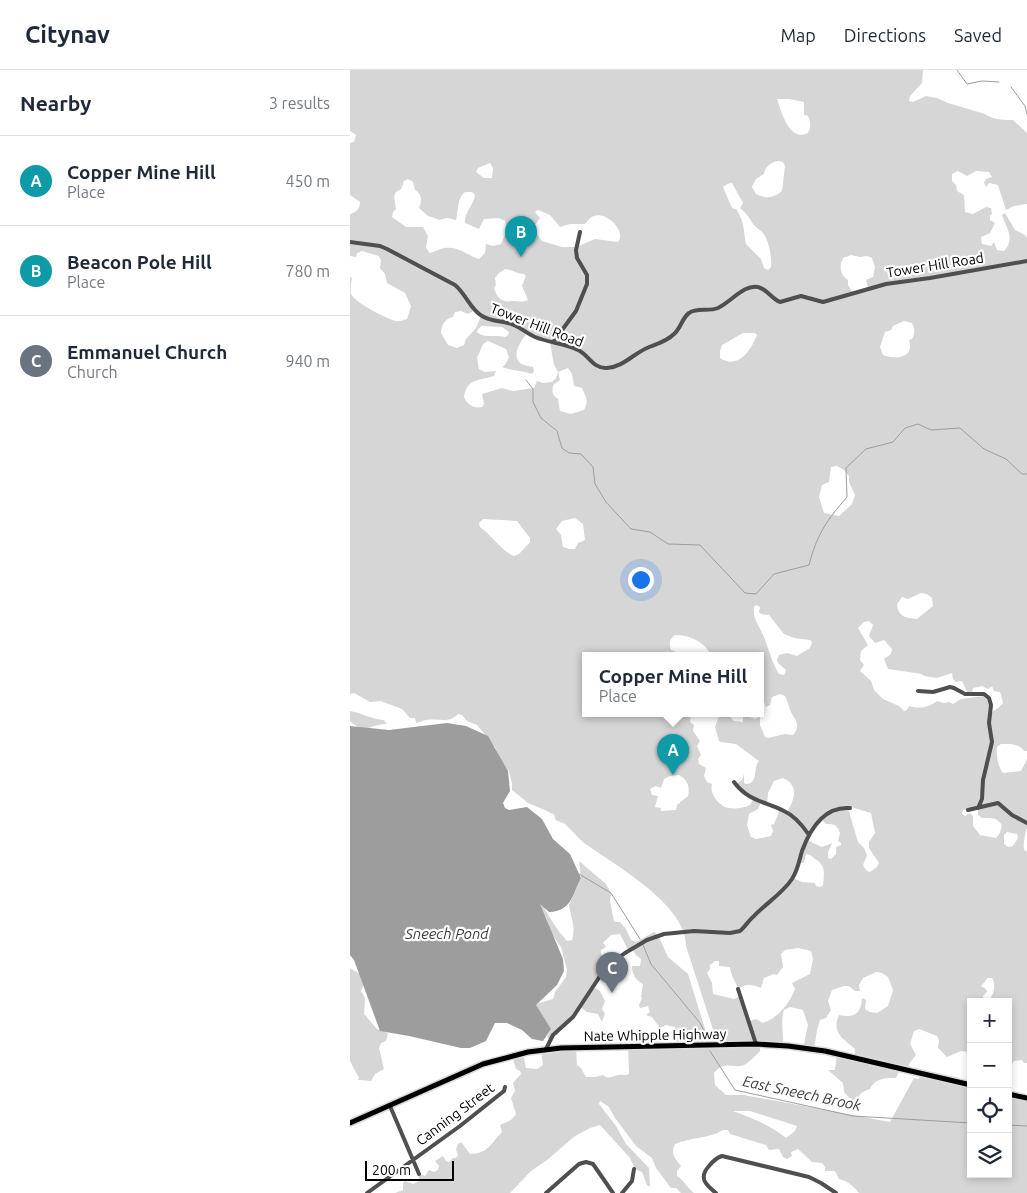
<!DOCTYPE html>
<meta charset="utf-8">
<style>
:root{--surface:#fff;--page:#f2f2f3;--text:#1f2937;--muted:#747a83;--line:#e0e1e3;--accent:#ea580c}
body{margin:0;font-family:Ubuntu,sans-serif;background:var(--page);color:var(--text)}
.controls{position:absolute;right:15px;bottom:15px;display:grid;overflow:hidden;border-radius:0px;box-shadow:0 2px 8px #0003}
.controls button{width:45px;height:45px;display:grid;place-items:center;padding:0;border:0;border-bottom:1px solid var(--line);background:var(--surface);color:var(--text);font:25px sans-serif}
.scale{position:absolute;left:15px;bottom:12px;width:89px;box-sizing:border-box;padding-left:5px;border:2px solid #000;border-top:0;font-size:14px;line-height:18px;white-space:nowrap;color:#000;-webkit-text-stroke:4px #fff;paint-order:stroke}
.you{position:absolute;left:290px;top:509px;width:18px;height:18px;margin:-12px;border:4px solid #fff;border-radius:50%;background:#1a73e8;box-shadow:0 0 0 8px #1a73e833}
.badge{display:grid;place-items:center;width:32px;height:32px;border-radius:50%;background:var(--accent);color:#fff;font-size:16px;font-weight:700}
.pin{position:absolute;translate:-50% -41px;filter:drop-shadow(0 1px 2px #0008)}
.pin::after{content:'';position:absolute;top:26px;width:18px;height:15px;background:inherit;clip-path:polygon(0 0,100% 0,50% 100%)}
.popup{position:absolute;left:232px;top:582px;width:182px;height:65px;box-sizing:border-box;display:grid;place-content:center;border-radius:0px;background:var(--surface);filter:drop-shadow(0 1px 4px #0005);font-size:16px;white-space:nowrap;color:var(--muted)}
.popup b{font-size:19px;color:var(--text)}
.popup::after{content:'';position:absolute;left:50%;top:100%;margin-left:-10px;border:10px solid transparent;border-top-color:var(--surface)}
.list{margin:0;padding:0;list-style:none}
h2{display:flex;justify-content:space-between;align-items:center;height:65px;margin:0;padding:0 20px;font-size:21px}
h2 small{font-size:16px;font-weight:400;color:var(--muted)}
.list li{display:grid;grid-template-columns:32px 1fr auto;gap:15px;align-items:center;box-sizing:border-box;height:90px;padding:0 20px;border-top:1px solid var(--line)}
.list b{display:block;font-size:19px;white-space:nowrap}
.list p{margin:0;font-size:16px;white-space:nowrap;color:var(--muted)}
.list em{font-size:16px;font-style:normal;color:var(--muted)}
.icon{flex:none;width:28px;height:28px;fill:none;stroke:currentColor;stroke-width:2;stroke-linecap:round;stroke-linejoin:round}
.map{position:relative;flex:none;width:677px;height:1123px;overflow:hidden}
header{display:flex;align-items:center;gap:30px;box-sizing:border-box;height:70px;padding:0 25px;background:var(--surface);border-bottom:1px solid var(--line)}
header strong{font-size:24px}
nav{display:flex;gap:28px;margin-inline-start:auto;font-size:18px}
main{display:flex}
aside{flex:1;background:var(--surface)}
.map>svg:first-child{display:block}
</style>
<header>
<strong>Citynav</strong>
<nav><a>Map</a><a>Directions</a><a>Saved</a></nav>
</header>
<main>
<aside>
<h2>Nearby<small>3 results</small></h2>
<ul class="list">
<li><span class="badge" style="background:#0f9aa8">A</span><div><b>Copper Mine Hill</b><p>Place</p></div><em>450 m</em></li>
<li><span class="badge" style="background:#0f9aa8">B</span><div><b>Beacon Pole Hill</b><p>Place</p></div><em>780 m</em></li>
<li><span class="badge" style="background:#6b7280">C</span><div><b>Emmanuel Church</b><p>Church</p></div><em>940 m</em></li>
</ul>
</aside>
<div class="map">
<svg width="677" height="1123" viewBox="0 0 677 1123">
<rect width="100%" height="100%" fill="#fff"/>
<!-- green -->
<path fill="#d6d6d6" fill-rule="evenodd" d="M0,0H573L572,13L560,26L559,31L563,32L576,26L587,28L598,33L635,44C643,50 654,50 663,50L677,63V134L664,136L656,140L648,115L639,113L636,117L634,113L636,109L642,107L639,102L626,101L617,106L608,101L602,104V111L606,115L607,121L614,125L615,142L623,144L636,137L641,138L642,144L640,145V150L645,153L640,163L631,167L632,174L641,176L644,172L647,180L654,181C666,168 656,158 652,145L655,143L665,160L675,165L677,168V681H674C668,673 660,674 651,674L647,677C646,685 648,697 653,703L671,701L677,689V757C675,764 673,773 674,780L677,782V993H674L672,990L664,991L661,996L658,995V932H621V982L611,981L597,987L588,978L589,971L587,966L569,959L564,961L560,974L566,985L559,994L557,1000L550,999L546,1008C535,1008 525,1008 520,1019C513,1022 509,1022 508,1030L504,1033L494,1022L493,1013L478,1000H485L487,985L504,988L505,979C493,968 481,963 489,945C505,948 511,944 512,928L516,930L515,939L520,942L527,943L538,936L542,924L543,920L538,907L532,903L526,902L513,908L509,915L510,921H505L499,916H494L482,920L478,931L481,940L476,948L470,950L467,960L464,980L453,978L458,955L453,940L440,937L434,940C430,953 434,963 433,976L410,975V981C405,986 400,992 394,995C384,999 374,990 364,1003L365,1015L376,1025H394L540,1052L564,1008L569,1009V1004L621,1016V1104H658V1024L677,1029V1123H509C505,1117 496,1110 489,1109L485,1101H475V1097L472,1093L462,1092L448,1079L441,1082L442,1086L437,1089L433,1087L429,1079L419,1080L416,1075L380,1064L378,1060H373C359,1069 341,1067 325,1074C320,1084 325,1088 331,1096L327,1101V1106C334,1110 337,1118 344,1123H331L326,1118H321L306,1098L302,1088L286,1076L265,1048L259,1037L250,1031L249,1034L266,1056L276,1074L299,1098L300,1117L297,1115L292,1102L285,1099L280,1088L250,1055L240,1058L225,1066L197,1090L181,1101L160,1123H45L53,1120V1113L55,1111L63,1114L69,1111V1104L75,1106L79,1100L84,1102L88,1100L89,1096L85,1091L93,1086L96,1091L99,1092L103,1088H106L108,1085L106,1079L108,1074L111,1072L120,1084C138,1084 141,1073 152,1062L150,1055L161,1050L166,1044L161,1028L165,1021L163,1013L171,1004L170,1001L166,999L162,986L173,984L176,998L187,999L193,995L191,981L226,978L227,995L231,998L236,1007H245L253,1005C259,1010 261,1006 268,1005C272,1004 275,1006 279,1004L278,977L324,976V968L328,963L325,957L316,955L310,958L302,947L296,945L300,942L298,936L290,938L289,935L292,928L291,927L293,914C286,910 282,905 282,896H290L291,889L286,885L282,879L278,880L270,864L261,865L253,873L256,877L251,880V884L258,894L244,917L250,921L255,931L252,939L255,944L252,952L248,944L237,942L230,937L199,970L197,967L201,959L188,945L186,934L203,929L205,922L216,907L217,900L211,877L201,863L196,847L189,838V833L192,834C199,847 207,860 217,871L222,870C226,855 221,849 219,835L231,808L229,791L256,814L261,823L260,831L264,851L265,852H270L276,859L281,870L286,872L304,862L308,865L318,887L338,904L360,975H368L336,876C337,835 265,795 234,773C227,767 222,760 215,754C212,752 208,752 205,749L204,744L200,743L197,741L178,733L162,720V713L159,701L152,693L145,677L127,655L117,651L112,645L108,644C99,654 89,648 77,650C73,650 70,652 66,653L65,648H60L52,639L31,631L20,632L4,623L0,624V207L2,208C1,213 0,219 1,224C5,233 36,248 45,251C49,252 53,250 57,249L61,236L55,223L37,213L35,204L30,198L31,191L29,186L12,181L7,183L6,187L0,186V144C6,143 10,138 10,132L0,125V73L4,72L6,65L0,61ZM427,29H439L454,32V45L458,46C461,53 461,57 458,63C439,72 432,43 427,29ZM428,91L433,92L435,96L432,121C424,128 415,129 406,124L402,117L406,109L414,104C415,97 421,92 428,91ZM140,93L143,98L142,108H134L126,102L128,98ZM58,109L63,112L65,120C72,124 72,131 69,138L78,146L85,148L89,150L97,148L106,150L109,131L112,125L115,122H122L125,125C124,135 114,142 115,153L129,159L134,149L149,148L155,151L157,161L151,174L143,176L136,174L135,183L129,189C116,185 109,176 95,178C89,178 86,182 80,183L76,178L78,166L73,157H56L42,147L43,142L46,139L44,126L46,122L51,119L54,111ZM382,113L393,133L390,138C396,143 399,147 403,154C405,157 409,159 412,162C419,169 422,188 421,197L418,200L414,198L411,189L396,174C393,159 395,153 386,139L382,138L373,117L377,114ZM188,140L200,145L210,157L220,154H235C238,151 240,147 244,146C256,141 277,161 268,172L245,169L226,177H212L192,171L187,164L185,155L190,148L185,142ZM501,185L510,187L517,186L522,188L525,197L523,207L516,210L518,218L502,222L498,215V210C490,205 489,196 493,188ZM155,199C162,200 167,204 174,204L176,206L172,216L178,230C172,233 168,231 162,231C152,233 147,228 144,218L146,215L145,208L149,203ZM125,240L131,246L126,258L116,269L114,275L107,278L98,275L91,263C91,256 95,248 103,247L105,242L111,241L118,244ZM554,251L562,253C565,259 565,263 562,269L559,270C565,288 545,290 533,285L530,277L535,262L541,260L543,256ZM132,256L152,257L159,262L158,265L155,267C145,264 134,269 127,262L128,259ZM178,263L200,273L204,295L208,302L206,308L202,312L193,313L187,311L184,318L163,321L152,318L132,324L134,334L132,337C124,339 117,334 114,327C117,307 131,311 144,306L146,301L135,302L129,299L127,288L133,274L138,271L156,279L159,287L155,295L152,297C162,301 172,300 182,304L184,301L183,297C179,296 174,296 170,293C161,286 171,269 178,263ZM393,263H405L407,265C401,280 388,300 370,288V281L372,275ZM218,298L222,304L224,316L232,318C236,327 239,331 234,340L221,344L210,341L208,329C202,325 202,322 203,315L210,310L208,302ZM487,396L494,400L499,406V412L505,425L502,434L489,446L474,443L469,427L472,415L479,412L481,397ZM225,448L233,454L235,470L228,473L225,479H219L213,477L211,465L206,459L212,451ZM133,449L167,451L180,468V472L169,484L164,486C150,480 142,465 130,457L129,453ZM571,523L577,524L582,528L583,536L567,549C556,548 548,547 547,534L552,527L558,529ZM406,535L410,537L409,542L411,544L419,545L434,564L444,568L460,570L462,572L460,578L447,586L437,583L429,585L427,590L428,593L436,600L434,605L429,604C422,593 419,580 414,567C410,557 402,548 404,537ZM519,551L523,555L519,566L525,573L534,570L542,579L541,584L534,589L538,599L572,604L574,606L587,608L602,603L603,609L606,612L612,611L618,624H621L623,618L632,616L638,619L642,616L644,621L650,622L653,633C649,639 643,639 640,646V633L635,626L611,629L603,634L599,632L594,633L587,631C578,638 569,639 559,636L557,640L554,641L549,636L533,629L524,620L521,611L510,601L514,595L510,590L511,581L518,575L508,558L514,552ZM325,565C341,565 354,572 362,586H410L411,628L413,629L416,637L420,635L422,627L430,624L435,626C438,632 439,637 441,642C446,651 451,656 443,665L435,664L418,668L415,667L410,655V647L405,649L399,647L398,644H393V652L384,651L381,648L382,644H377L376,647L369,646L365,657L369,671L371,672L386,674L409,691C403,698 408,706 401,713L396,714L394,713V704L392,710L386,714L403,729L400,735C394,738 385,739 379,738C370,737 359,724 362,714L357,712L354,706L356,698L349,694L348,689L351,685L347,676L350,671L343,661L344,655L340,652L341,644H235V586H335L321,580C319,572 319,570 325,565ZM329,705C338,710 340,717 338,726L327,735L326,740L311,741V738L305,737L308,726L302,725L300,719L306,716L311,718L314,709L320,706ZM433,708C449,715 445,729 437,742L430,739L424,754L421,755L423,761L421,766L406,769L401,767L397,755L399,744L408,739L411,732L417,734L418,723L424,711ZM501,737L521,743L525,763L519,772V778L529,793L527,797L520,802L517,801C510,794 515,793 517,785L514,778L508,772L498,738ZM628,738V745L632,748C640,748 647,747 652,755L650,763L646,768L630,765L623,756V746L620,743L615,746L612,744L613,740ZM471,749L476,754C485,754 487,755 490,763L488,771L491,773V775L486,777V784L481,789L478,788V782L482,773L472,777L457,770ZM657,762L667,764L668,768L663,776L658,777L654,774V765ZM456,784C461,785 462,787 467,790C476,797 474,804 473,815L471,817L466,816L465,813L452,812L443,808L449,792L454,793ZM448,878L461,881L463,889L460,904L442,913L445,919C440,933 428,948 413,953L406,949L400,951L391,926L384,929L363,924L362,913L357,903L360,899V895L365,891H369V896L380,897C380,902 386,915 389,919C395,913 403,915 411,918L414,908L424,904L427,905L433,897L431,884L435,880ZM638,908H642C646,915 644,923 640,929L634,930L633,926L637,922L636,919L631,916ZM383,1041H400L447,1056L445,1061L436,1068C421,1055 401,1048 383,1041Z
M0,641C12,643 21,649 34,650L37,654C19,654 16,666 0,651Z
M0,898L11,905L14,913L11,921L15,928L14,944L27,959L38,963L36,971L31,973L29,978L34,999L25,1004L21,1011L8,1010L9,1008L0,991Z"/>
<!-- water -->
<path fill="#9d9d9d" d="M97,653L116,656L138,666L158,701L160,721L153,733L155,738L159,740L177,737L192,749L203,769L220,784L231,808C222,825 222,841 199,842L190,834L213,889L214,901L207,915L186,935L201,959L193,971L182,969L172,960L157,953H145L136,971L120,978H111L59,966L30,961L4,890L0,885V656L39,660Z"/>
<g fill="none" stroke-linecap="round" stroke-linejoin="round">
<!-- stream -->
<path stroke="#9d9d9d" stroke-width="1" d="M607,0L617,14L632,11L649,12
M661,17L675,36L677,44
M176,310L183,319V332L191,348L207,361L212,378L219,383L231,384L243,397L245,414L256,432L281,459L300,462L318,474L350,475L395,523L406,524L424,504L459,495C467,464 477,450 497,427L496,398L516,379L543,372L555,358L568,354L581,360L610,358L634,379L656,389L672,404H677
M229,804L261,823L290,869
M293,875L301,894L350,953L360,971
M360,981L385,1020L503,1046L621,1053
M658,1055L677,1056"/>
<!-- major casing -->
<g stroke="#dbdbdb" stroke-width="8">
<path id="major" d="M658,1024L677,1028
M0,1053L133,994L178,982L211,978L406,974L438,976L475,981L621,1015"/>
</g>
<!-- minor -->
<path stroke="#4f4f4f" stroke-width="4" d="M0,172L30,176L37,179L105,215C116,224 120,239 132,246C140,251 150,251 158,253C168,255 176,263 185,267C199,273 215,273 228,280C239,285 243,299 257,298C273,297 283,284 297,278C306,274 316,272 324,264C331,258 332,248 339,243C347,237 358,242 368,238C381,232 394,214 408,217C417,219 422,229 430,232L451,226L473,232L536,214L580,208L677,191
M204,271L226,241L237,214V205L227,188L226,180L230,162
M568,621L583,622L600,617L604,618L615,624H634L639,628L641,635L639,653L642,672L633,710L632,729L628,738
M384,712C398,731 414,731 434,741C445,746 453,756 459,765
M618,740L648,733L662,745L677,753
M388,919L406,974
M196,979L203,965L223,947L256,897L275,883L297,870L314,864L344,861L380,863L390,861C395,857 398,851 403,847C415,834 432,824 442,809C448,800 449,791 452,781C460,759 474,736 500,738
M40,1036L69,1104
M17,1123L110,1056L154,1021L155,1017
M196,1123L229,1094L236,1092L243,1094L263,1123
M272,1123L282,1111L284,1099
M366,1123C356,1115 348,1108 359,1096C363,1091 366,1088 372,1086L459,1107L471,1113L486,1123"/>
<!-- major -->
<use href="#major" stroke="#000" stroke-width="5"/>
</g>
<g text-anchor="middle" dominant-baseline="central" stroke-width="4.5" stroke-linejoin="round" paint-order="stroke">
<!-- street labels -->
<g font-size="14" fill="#000" stroke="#fff">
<text transform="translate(585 195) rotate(-9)">Tower Hill Road</text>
<text transform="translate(187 255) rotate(21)">Tower Hill Road</text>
<text transform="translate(305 965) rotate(-1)">Nate Whipple Highway</text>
<text transform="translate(105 1044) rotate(-37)">Canning Street</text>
</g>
<!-- water labels -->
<g font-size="15" font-style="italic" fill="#3e3e3e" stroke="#fff">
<text x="97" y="863">Sneech Pond</text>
<text transform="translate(452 1023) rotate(12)">East Sneech Brook</text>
</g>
</g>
</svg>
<div class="controls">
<button>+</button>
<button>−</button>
<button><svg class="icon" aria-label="locate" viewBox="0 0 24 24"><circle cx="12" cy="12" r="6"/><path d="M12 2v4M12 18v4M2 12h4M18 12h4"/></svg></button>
<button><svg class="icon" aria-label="layers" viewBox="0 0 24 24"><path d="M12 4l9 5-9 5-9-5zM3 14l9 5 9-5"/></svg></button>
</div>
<div class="scale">200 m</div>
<div class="you"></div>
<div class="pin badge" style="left:323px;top:705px;background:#0f9aa8">A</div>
<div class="popup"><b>Copper Mine Hill</b>Place</div>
<div class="pin badge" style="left:171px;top:187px;background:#0f9aa8">B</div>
<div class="pin badge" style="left:262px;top:923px;background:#6b7280">C</div>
</div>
</main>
